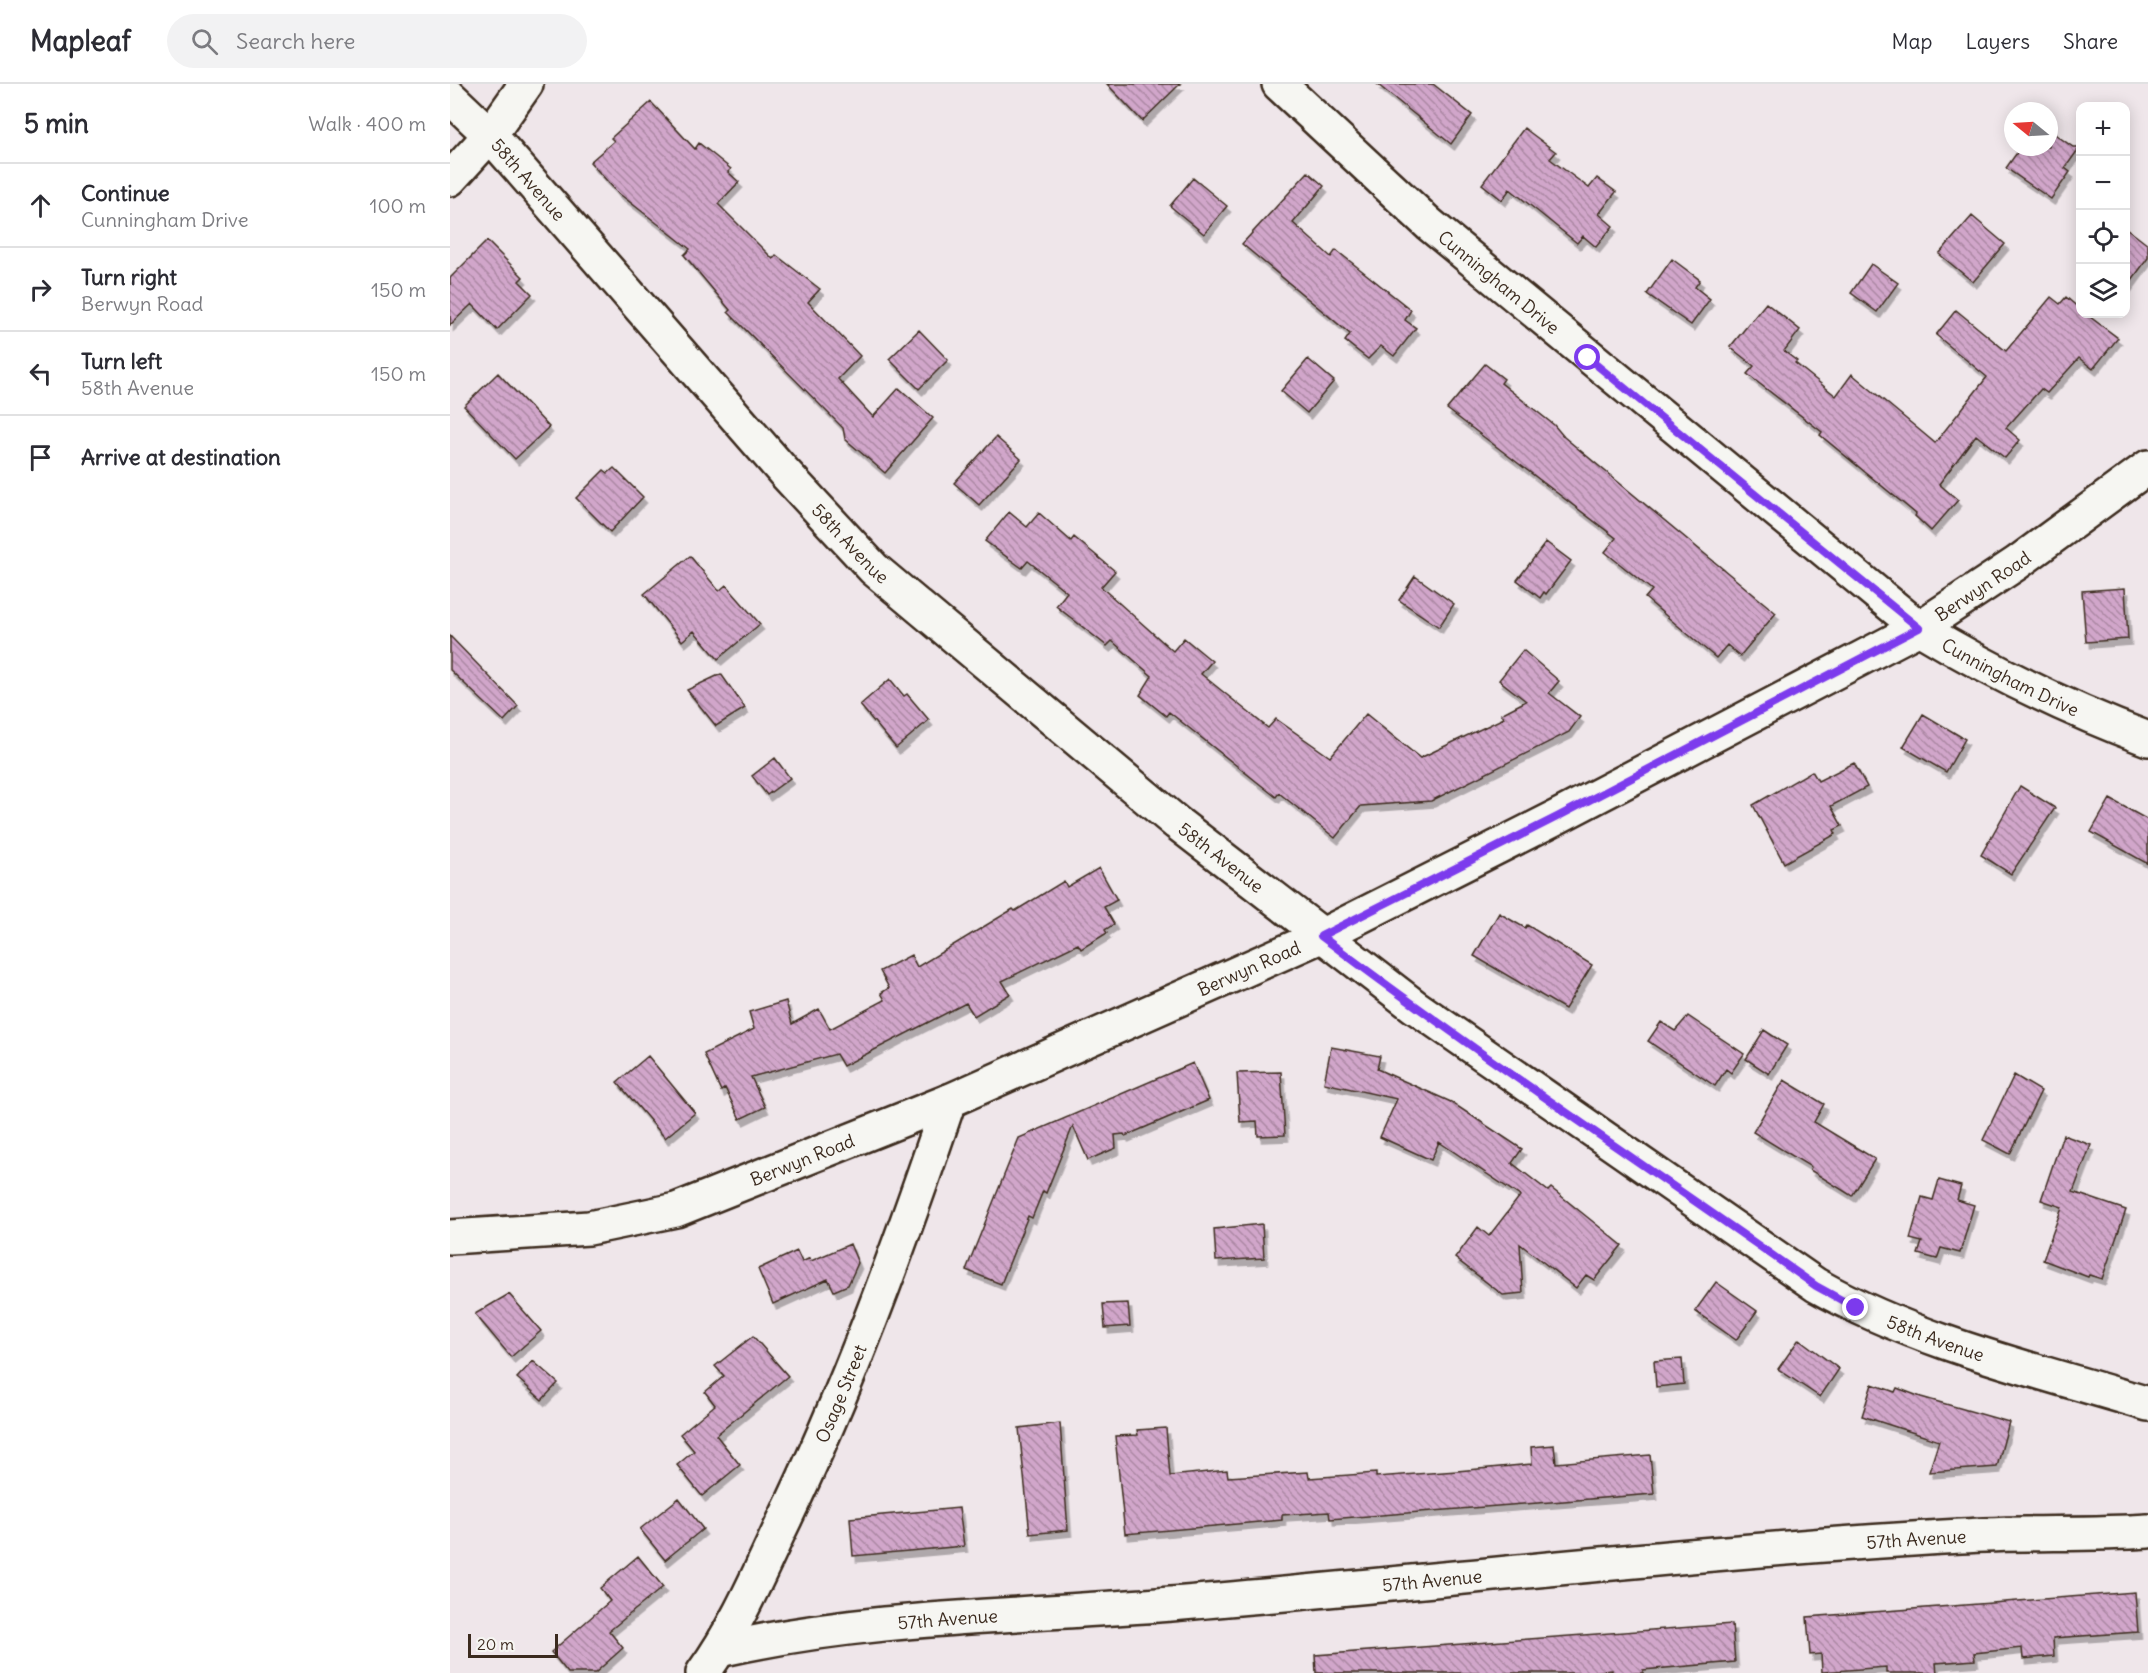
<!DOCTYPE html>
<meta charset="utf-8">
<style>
:root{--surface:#fff;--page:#f2f2f3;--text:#2b2b33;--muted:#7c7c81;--line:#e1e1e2}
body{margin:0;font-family:Delius,sans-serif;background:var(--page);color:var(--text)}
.controls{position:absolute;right:18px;top:18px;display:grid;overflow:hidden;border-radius:12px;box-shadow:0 3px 15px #0003}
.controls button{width:54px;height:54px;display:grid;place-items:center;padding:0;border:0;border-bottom:2px solid var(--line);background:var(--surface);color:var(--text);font:30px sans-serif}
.compass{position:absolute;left:1554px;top:18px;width:54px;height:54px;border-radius:50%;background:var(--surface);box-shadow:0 3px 15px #0003;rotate:288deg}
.scale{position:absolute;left:18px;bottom:15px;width:90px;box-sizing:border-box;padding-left:6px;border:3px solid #3b2a1e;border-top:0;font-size:16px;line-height:21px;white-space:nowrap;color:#3b2a1e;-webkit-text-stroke:4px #f6f6f2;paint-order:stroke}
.stop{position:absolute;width:18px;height:18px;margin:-14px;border:4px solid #7c3aed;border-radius:50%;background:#fff}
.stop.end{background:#7c3aed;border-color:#fff;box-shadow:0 2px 6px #0008}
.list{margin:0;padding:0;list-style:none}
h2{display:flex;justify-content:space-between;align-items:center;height:78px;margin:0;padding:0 24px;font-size:26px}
h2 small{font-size:20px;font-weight:400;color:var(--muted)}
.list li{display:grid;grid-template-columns:39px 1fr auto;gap:18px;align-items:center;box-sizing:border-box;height:84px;padding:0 24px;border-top:2px solid var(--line)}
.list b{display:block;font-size:22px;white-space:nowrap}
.list p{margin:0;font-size:20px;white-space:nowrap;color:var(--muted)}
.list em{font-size:20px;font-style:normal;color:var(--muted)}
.icon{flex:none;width:33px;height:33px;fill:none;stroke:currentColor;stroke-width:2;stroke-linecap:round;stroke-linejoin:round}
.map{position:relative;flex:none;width:1698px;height:1589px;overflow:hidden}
header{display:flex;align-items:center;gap:36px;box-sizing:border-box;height:84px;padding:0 30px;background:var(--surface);border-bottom:2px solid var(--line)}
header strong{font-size:28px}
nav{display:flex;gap:33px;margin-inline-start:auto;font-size:21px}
.search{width:420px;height:54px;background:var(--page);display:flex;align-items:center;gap:15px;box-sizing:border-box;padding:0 21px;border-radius:33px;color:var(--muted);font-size:22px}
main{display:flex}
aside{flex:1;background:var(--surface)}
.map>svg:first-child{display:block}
</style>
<header>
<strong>Mapleaf</strong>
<div class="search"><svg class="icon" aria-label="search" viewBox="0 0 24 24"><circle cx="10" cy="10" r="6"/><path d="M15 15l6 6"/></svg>Search here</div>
<nav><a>Map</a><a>Layers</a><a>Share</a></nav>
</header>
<main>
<aside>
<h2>5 min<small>Walk · 400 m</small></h2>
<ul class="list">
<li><svg class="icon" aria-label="ahead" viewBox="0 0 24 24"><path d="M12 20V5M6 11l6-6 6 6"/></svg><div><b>Continue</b><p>Cunningham Drive</p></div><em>100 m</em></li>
<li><svg class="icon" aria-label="right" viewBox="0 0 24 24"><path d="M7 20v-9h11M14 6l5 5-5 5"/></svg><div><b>Turn right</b><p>Berwyn Road</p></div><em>150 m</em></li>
<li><svg class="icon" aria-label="left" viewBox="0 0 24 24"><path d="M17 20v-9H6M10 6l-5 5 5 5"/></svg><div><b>Turn left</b><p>58th Avenue</p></div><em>150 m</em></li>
<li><svg class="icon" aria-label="arrive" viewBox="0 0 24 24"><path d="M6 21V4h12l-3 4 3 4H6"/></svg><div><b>Arrive at destination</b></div></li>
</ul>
</aside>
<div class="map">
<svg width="1698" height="1589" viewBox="0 0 1698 1589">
<defs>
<pattern id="building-back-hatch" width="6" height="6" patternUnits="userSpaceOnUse" patternTransform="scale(1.5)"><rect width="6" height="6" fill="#d1a6ca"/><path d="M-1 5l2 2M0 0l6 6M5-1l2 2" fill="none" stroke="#ab87a3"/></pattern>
<filter id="shadow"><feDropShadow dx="3.5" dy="6" stdDeviation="0" flood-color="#0004"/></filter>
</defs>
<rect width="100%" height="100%" fill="#efe6ea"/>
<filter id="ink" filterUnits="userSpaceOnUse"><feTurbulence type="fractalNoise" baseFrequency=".0167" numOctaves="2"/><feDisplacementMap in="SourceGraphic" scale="12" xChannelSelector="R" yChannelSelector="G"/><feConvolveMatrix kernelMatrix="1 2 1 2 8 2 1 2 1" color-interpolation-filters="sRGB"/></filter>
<g filter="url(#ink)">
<!-- building -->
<path fill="url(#building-back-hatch)" stroke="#3b2a1e" stroke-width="1.5" filter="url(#shadow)" d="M657,0H730L692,37Z
M927,0H983L1022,31L1001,60Z
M201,18L245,65L249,59L281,85L278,88L289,98L268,120L323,175L326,171L370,205L358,218L410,272L388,295L423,333L449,304L483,334L435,389L395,355L393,344L278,228L280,226L234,171L240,165L167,108L140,78L164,57L161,54Z
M1074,44L1106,68L1100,75L1139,104L1147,94L1166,108L1149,130L1163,142L1146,163L1133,152L1127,159L1060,105L1052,116L1032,100Z
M1599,46L1623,63H1630L1615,84L1620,88L1601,115L1556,84L1571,63H1599Z
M858,88L874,102L843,139L881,173L886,166L961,226L955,236L966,244L944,272L931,262L918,275L895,257L900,250L792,160Z
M743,94L777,122L754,150L720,122Z
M1522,132L1555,160L1523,198L1489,170Z
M1676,144L1698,161V174L1676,204Z
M37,157L73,193L69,197L82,210L47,246L22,220L0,241V194Z
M1222,175L1250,196L1245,203L1260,215L1241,241L1197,210Z
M1421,180L1448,199L1427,228L1401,209Z
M1601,213L1610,220L1616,213L1630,225V230H1636L1668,254L1643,285L1629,274L1597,309L1591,305L1556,344L1570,356L1555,374L1526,351L1489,400L1508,416L1481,447L1465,432L1466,430L1370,351L1372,348L1297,290L1304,282L1280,263L1316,219L1350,246L1334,267L1347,277L1345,279L1386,312L1402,290L1485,359L1537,293L1486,251L1506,226L1556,267Z
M469,246L498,276L469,305L439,275Z
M858,275L884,297L857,329L831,307Z
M1035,280L1054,295L1051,299L1104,341L1114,353L1326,529L1290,572L1277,561L1266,574L1195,514L1202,506L1155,468L1166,454L997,325Z
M48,289L99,343L65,375L14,322Z
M546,353L571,375L529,421L504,399Z
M164,384L193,413L160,448L126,414L154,386L158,389Z
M559,428L577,443L589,429L621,457L624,453L665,487L651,503L723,567L734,554L762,577L751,590L818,644L826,635L880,673L916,630L970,674L1054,634L1051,630L1076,617L1049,596L1073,566L1109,597L1099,609L1130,633L1119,648L981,717L911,722L885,754L829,709L826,713L719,628L716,632L690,611L702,592L662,557L657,562L606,522L617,508L578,477L572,484L535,457Z
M1096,458L1121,477L1096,510L1094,508L1090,514L1067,496Z
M240,472L269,507L276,501L310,540L268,575L244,547L232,557L194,510Z
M965,492L1004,520L989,543L949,516Z
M1675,504L1678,555L1636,558L1632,507Z
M0,552L68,622L54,637L0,586Z
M271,590L295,624L266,642L237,606Z
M440,595L454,612L457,610L479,636L446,664L410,621Z
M1473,630L1515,655L1496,688L1453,663Z
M325,674L340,694L317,711L302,692Z
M1404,679L1417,703L1381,722L1392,742L1384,746L1386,750L1334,779L1303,721L1362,687L1368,697Z
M1570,702L1605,724L1561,790L1531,771Z
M1660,715L1698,736V780L1641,748Z
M649,784L667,816L654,823L664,840L655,846L657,849L631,865L628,860L552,897L560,910L524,932L516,919L393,982L386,970L301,993L315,1023L290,1035L275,1004L271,1007L254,970L304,945L299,928L336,917L342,940L369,925L380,945L435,916L431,909L439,904L430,887L461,871L467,883L563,825L565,827L614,797L617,803Z
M1049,829L1075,844L1077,841L1142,881L1115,925L1024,872Z
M1238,932L1294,970L1281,989L1276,985L1265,1002L1198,957L1211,938L1225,947Z
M1314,946L1337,961L1319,990L1296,975Z
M881,963L930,972L927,985L1001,1018L1072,1065L1062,1079L1098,1107L1101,1104L1172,1161L1144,1196L1136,1191L1126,1204L1070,1160L1073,1209L1053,1211L1005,1174L1028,1143L1039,1152L1070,1112L989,1058L981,1076L930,1053L947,1015L874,999Z
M198,972L245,1029L215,1054L167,998Z
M743,979L759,1016L675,1052L674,1050L665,1051L666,1064L638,1076L623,1042L596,1109L593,1107L582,1134L578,1132L551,1200L516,1186L569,1054Z
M831,988L835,1051L808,1052L807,1037L790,1038L787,989Z
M1564,991L1591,1007L1560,1070L1533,1056Z
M1334,996L1374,1020L1364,1038L1425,1075L1402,1112L1360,1086L1361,1083L1303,1048Z
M1613,1051L1641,1061L1623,1108L1676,1126L1652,1195L1639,1191L1638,1193L1593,1176L1612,1123L1591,1116Z
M1489,1096L1511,1102L1507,1116L1524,1121L1510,1169L1491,1164L1487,1175L1468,1170L1472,1158L1460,1155L1472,1113L1483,1116Z
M812,1140L814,1174L766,1177L764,1145Z
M400,1160L408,1179L398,1201L384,1207L378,1195L323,1220L308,1185L347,1167L352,1178L360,1174L361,1177Z
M1266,1198L1307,1227L1286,1256L1245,1227Z
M59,1210L91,1247L61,1273L25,1230Z
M678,1219L680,1242L655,1244L653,1220Z
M303,1252L338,1292L266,1351L290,1381L252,1412L227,1381L244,1367L230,1350L265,1321L255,1308L274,1292L265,1282Z
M1349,1255L1389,1285L1370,1313L1328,1285Z
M1232,1275L1234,1300L1206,1303L1204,1277Z
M83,1277L108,1299L92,1316L67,1294Z
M1422,1300L1445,1308L1447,1304L1471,1313L1559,1338L1547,1383L1479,1388L1489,1357L1412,1332Z
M610,1339L618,1446L580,1450L569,1344Z
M716,1344L720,1392L777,1386L778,1393L858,1388L859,1394L926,1389V1393L1007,1387L1082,1380L1081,1363L1104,1361L1106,1379L1200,1371L1204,1410L880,1435L879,1428L832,1431V1436L675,1450L665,1352L688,1351L687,1346Z
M229,1414L253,1445L215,1476L190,1445Z
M509,1424L514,1462L403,1472L400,1434Z
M188,1472L213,1503L159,1547L173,1564L145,1589H118L101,1568L160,1517L150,1504Z
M1685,1508L1688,1548L1603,1554L1604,1572L1573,1575L1572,1564L1524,1569L1525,1576L1486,1579L1487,1589H1436V1583L1372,1588L1371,1570L1360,1571L1357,1533Z
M1282,1540L1285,1578L1193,1586V1589H1162V1586L1131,1589H866L865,1571Z"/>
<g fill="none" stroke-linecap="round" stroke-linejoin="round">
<!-- minor casing -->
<g stroke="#3b2a1e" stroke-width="38">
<g id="minor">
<path id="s1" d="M829,0L979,140L1469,544C1542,588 1618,625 1698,655"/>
<path id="s2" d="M0,13L40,51L333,387L424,485L727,739L964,922L1366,1201C1469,1259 1586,1286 1698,1320"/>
<path d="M0,95L40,51L76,0"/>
<path id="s3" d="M0,1153L139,1144L226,1126L499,1017L871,852L1107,733L1469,544L1567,479L1698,383"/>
<path id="s4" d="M269,1566C416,1532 571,1532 721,1520C984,1498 1247,1467 1511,1452C1573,1448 1636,1451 1698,1447"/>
<path id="s5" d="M253,1589C285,1545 307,1494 330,1445C397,1307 450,1162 499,1017"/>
</g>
</g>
<!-- minor -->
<use href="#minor" stroke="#f6f6f2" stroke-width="33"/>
</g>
</g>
<g fill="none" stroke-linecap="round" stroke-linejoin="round" filter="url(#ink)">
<!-- route -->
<path stroke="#7c3aed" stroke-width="8" d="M1138,274L1469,544L1107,733L871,852C1032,974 1201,1085 1366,1202L1406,1224"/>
</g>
<g text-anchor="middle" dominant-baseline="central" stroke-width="4.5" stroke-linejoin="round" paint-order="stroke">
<!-- street labels -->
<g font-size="18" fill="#3b2a1e" stroke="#f6f6f2">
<text stroke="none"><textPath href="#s2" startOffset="114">58th Avenue</textPath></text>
<text stroke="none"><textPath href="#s1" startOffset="296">Cunningham Drive</textPath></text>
<text stroke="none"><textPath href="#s2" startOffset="600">58th Avenue</textPath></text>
<text stroke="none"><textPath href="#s3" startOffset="1678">Berwyn Road</textPath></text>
<text stroke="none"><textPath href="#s1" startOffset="944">Cunningham Drive</textPath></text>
<text stroke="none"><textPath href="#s2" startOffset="1086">58th Avenue</textPath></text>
<text stroke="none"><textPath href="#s3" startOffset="850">Berwyn Road</textPath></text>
<text stroke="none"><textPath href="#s3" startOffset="364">Berwyn Road</textPath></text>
<text stroke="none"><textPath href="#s2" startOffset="1950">58th Avenue</textPath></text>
<text stroke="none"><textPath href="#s5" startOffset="312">Osage Street</textPath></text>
<text stroke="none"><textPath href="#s4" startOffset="1203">57th Avenue</textPath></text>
<text stroke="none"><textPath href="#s4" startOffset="717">57th Avenue</textPath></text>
<text stroke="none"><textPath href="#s4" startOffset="231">57th Avenue</textPath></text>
</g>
</g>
</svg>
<div class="controls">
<button>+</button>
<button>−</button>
<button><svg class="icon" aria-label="locate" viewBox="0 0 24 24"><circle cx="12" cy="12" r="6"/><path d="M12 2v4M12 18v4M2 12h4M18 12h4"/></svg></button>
<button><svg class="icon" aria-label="layers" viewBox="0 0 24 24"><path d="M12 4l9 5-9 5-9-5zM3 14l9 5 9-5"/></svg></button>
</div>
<svg class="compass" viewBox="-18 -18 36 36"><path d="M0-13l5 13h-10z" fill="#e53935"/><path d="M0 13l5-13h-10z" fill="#7c7c81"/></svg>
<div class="scale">20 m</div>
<div class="stop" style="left:1138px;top:274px"></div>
<div class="stop end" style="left:1406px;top:1224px"></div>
</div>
</main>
